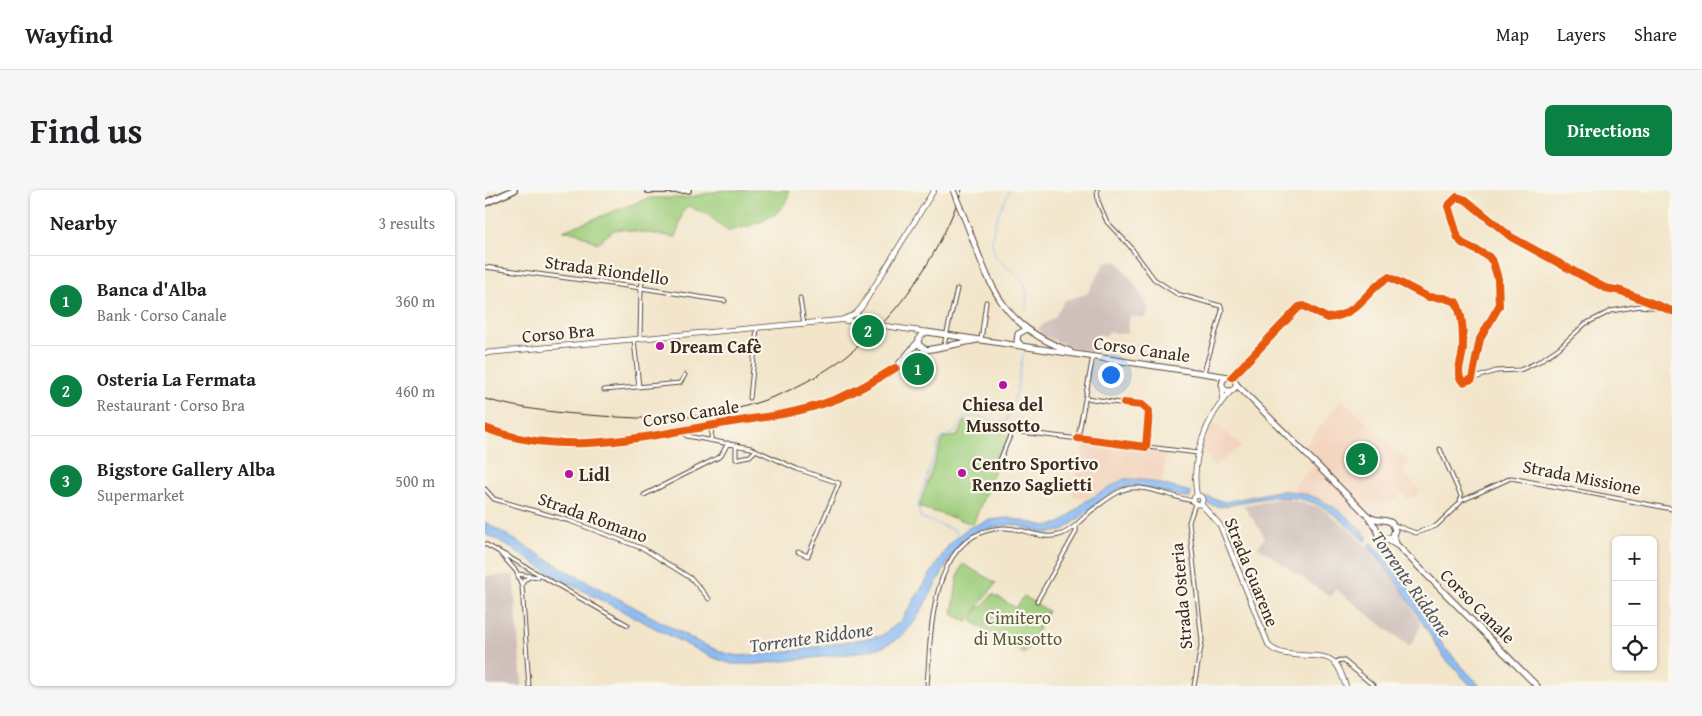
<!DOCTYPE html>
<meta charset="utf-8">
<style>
:root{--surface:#fff;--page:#f6f6f6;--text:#202124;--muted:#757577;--line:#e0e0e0;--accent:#0b8043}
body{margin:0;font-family:"Gentium Book Plus",serif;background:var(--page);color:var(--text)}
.controls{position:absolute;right:15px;bottom:15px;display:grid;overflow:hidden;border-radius:8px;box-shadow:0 1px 4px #0004}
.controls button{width:45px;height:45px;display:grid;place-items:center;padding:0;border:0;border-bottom:1px solid var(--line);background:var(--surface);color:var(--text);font:25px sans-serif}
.you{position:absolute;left:625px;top:184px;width:18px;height:18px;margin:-12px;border:4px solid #fff;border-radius:50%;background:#1a73e8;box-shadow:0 0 0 8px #1a73e833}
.badge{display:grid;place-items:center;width:32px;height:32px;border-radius:50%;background:var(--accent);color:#fff;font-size:16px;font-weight:700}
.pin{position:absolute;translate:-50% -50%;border:2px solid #fff;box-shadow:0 1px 5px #0006}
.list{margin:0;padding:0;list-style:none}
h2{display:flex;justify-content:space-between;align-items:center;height:65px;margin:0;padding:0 20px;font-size:21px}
h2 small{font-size:16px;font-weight:400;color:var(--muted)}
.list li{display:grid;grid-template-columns:32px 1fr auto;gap:15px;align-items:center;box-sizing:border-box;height:90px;padding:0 20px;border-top:1px solid var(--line)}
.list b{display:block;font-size:19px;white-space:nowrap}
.list p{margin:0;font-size:16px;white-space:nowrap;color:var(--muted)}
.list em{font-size:16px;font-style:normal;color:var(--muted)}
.icon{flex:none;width:28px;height:28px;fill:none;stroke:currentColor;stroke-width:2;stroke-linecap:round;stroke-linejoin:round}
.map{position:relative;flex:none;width:1187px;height:496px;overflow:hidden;border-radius:8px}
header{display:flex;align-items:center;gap:30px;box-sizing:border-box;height:70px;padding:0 25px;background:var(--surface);border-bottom:1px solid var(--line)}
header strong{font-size:24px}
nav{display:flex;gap:28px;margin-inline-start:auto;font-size:18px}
.intro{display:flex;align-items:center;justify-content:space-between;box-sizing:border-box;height:120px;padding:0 30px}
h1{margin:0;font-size:35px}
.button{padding:12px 22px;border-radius:8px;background:var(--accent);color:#fff;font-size:18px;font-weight:700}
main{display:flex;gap:30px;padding:0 30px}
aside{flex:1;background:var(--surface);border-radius:8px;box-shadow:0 1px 4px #0004}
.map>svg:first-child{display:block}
</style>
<header>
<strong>Wayfind</strong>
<nav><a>Map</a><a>Layers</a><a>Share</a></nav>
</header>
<div class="intro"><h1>Find us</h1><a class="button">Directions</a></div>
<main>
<aside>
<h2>Nearby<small>3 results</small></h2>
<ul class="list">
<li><span class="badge">1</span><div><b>Banca d'Alba</b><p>Bank · Corso Canale</p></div><em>360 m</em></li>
<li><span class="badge">2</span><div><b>Osteria La Fermata</b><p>Restaurant · Corso Bra</p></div><em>460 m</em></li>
<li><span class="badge">3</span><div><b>Bigstore Gallery Alba</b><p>Supermarket</p></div><em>500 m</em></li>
</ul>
</aside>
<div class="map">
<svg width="1187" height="496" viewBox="0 0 1187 496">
<rect width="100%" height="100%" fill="#fbf7ec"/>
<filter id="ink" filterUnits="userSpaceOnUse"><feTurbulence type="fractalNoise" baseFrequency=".02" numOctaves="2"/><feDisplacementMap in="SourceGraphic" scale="10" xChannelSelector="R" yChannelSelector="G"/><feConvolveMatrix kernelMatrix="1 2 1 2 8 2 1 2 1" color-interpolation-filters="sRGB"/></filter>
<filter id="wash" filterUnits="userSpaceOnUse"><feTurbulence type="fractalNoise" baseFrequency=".0096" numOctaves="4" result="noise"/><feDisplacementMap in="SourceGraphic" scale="20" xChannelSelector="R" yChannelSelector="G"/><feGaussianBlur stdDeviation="1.12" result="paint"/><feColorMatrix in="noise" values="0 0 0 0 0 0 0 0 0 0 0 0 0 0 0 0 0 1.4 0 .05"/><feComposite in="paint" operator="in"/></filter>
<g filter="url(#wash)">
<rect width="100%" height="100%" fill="#f2e5ca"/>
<!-- built -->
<path fill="#f3d4bf" d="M857,210L925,273L918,281L935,301L928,308L923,309L918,303L899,319L893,329L886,335L887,344L884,347L867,328L848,314L813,302L808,297L834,271L820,256Z
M729,232L757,256L729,277L716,257Z
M600,253L681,262L677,293L640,287L600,309L587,306Z"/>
<!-- industrial -->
<path fill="#cfc0bb" d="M621,71L633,72L649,93L664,119L660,128L645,126L642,144L623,142L621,146L612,144L607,162L592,159L558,146L553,138L569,128L580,110L602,104Z
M798,308L835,317L862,337L885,361L916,399L936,435L925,457L850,399L845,407L773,357L780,347L758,315Z
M28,385L37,496H0V386Z"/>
<!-- green -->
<path fill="#9fce7d" stroke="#6d7c4e" d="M238,0H304C302,28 266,36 243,41L223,25L203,16L198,21L191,47L135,39L129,40L112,53L91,42L78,41L163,8H201Z
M480,231L524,245L488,334L434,317L458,248L472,246Z
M478,374L511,393L482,432L467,424C471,407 470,388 478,374Z
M508,404L531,418L539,406L563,421C553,437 550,451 539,464L486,431L494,417L496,418Z"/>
<!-- water -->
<path fill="#88baf4" stroke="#627289" d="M639,289H656L706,302L705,308L647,295L633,299L577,341L560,343L527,334L492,341L479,349L470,360L430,431L417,446L398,457L372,463L271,474H247L224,466L66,384L13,350L0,344V332L75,377L217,454L242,464L255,466L301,462L396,446L416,431L465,353L483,338L505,330L523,328L561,336L576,333L601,311Z
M793,301C829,299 862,322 883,348L879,351C841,312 818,300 763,311C746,315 736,320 719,312L722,307L740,312Z
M887,353L925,400L959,457L995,496H986L958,466L916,398L883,356Z"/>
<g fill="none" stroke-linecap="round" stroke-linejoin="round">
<!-- stream -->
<path stroke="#88baf4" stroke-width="1" d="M525,0C515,20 496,54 516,72C523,79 535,84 539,93C543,101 541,112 541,120
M473,347L471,341L435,327L433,313L455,249L471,241L479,227H498L516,233L522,230L531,204L538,164
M880,349L885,355"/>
</g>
</g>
<g filter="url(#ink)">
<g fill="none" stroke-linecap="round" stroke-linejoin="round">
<!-- street casing -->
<g stroke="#564638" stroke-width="5">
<path id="street" d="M612,0L613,11L622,32L644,55L669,89L692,104L736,116L737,121L719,182
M0,77L156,98L240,111
M315,108L319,134
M155,148L156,98L159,82
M149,150L154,197
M496,150L501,112
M459,155L472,99
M747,187L814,117L819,116L842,128C874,126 881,99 904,87L943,107L959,108L971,112C978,125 978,143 978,158C978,169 969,183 978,192L987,189L995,149L1014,116L1013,89L1008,72L1003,66L977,53L973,48L963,16L972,7L981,10L1026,47L1092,83L1120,98L1136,101L1187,121
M987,189L1011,181L1035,180L1053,172L1074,158L1100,134L1126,121L1155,116L1174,118L1177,117
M119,200L195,193L200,185
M265,208L272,138
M601,208L661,217L665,225L661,257
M196,240L202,246L266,258L312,279L354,293L323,366L313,362
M593,248L608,166
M226,249L227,235
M251,255V269L265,266L271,260
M515,270L527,241L713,263
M0,299L9,309L85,331L159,359L207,389L224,409
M159,305L236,266L243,253
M976,311L1026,288L1187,319
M909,335L931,343L951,336L975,313L976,306L955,259
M0,354C48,380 95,409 143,435
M15,363L31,381L37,396L44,496
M33,384L53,387
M37,395L39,390L47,386
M552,411L591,342V337
M850,473L855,470L859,471L889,496
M442,496C446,444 444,341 518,338C538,337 558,352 577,344C590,339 596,329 606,321C616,314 627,304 638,300C656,292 689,308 708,311
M709,496L717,451L704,332L710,314"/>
</g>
<!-- secondary casing -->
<g stroke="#564638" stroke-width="6">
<path id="secondary" d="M370,124L376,118L449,0
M357,130L442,142
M0,163L356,130L371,124L384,134
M737,210L738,199
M708.5 310a4.5 4.5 0 1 1 9 0a4.5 4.5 0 1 1-9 0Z
M712,306C705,270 721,227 746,201
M716,314L735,335L784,456C803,473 838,458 851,474C856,480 858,489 861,496"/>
</g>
<!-- primary casing -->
<g stroke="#564638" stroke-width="7">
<path id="primary" d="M479,27C505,92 513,136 585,161
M536,155L532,151L533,144L542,139
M442,160L435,156L433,152L435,146L442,142L744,187
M414,174L433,152
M737 194a7 7 0 1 1 14 0a7 7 0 1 1-14 0Z
M751,194L883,326L891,338
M0,238C34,251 73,255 109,254L325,218L373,200L442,160L492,150
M885,327C893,332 900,328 907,333L910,340L908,345L911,353
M891,337L893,346L897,349L904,348
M901,349L913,356L1052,496"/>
</g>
<!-- highway casing -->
<g stroke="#564638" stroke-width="8">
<path id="highway" d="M163,0H203
M0,13L29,0"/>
</g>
<!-- street -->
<use href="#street" stroke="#fff" stroke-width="3"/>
<!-- secondary -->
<use href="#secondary" stroke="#fff" stroke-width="4.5"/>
<!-- primary -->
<use href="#primary" stroke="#fff" stroke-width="5"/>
<!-- highway -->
<use href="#highway" stroke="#fff" stroke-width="5.5"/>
<!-- rail -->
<path stroke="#3b2a1e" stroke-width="1" d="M0,209C38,220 76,223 116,226C147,228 179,230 210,226C342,211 434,122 477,0"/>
<!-- primary-bridge casing -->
<g stroke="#564638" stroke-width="7" stroke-linecap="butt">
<path id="primary-bridge" d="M468,0L479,27"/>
</g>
<!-- primary-bridge -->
<use href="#primary-bridge" stroke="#fff" stroke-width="5"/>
<!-- cycleway casing -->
<g stroke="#fbf7ec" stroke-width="11">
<path id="cycleway" d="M747,187L814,117L819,116L842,128C874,126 881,99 904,87L943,107L959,108L971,112C978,125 978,143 978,158C978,169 969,183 978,192L987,189L995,149L1014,116L1013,89L1008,72L1003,66L977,53L973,48L963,16L972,7L981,10L1026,47L1092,83L1120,98L1136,101L1187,121
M0,238C76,268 158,247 235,234C272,228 311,224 346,211C369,203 389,191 410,178
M593,248L661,257L664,221L657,215L639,213"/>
</g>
<!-- cycleway -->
<use href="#cycleway" stroke="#e8590c" stroke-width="8"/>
</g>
</g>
<!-- markers -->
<g fill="#b5179e" stroke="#fbf7ec" stroke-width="2">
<circle cx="175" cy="156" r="5"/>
<circle cx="518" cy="195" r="5"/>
<circle cx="477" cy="283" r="5"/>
<circle cx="84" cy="284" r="5"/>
</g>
<g text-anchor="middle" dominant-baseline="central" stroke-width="4.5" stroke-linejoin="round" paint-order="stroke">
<!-- street labels -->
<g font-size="18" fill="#3b2a1e" stroke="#fbf7ec">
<text transform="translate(122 80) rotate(8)">Strada Riondello</text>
<text transform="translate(73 143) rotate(-5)">Corso Bra</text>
<text transform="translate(657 159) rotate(8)">Corso Canale</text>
<text transform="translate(206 223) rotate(-9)">Corso Canale</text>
<text transform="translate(1097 287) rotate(11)">Strada Missione</text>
<text transform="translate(108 327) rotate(20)">Strada Romano</text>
<text transform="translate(767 382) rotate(68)">Strada Guarene</text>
<text transform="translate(696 406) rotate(-95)">Strada Osteria</text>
<text transform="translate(993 416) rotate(45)">Corso Canale</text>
</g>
<!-- poi labels -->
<g font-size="18" font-weight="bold" fill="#3b2a1e" stroke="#fbf7ec" text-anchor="start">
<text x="185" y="156">Dream Cafè</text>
<text x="518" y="214" text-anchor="middle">Chiesa del<tspan x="518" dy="21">Mussotto</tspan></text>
<text x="487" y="273">Centro Sportivo<tspan x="487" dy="21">Renzo Saglietti</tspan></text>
<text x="94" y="284">Lidl</text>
</g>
<!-- park labels -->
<g font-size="18" fill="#595b3a" stroke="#fbf7ec">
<text x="533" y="427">Cimitero<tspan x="533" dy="21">di Mussotto</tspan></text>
</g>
<!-- water labels -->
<g font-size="19" font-style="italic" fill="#52555e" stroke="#fbf7ec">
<text transform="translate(927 394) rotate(55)">Torrente Riddone</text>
<text transform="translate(326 447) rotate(-8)">Torrente Riddone</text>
</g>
</g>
</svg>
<div class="controls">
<button>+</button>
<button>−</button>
<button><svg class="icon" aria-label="locate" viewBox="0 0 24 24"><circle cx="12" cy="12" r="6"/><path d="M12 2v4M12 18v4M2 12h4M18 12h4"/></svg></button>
</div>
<div class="you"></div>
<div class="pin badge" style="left:433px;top:179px">1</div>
<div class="pin badge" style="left:383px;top:141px">2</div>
<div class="pin badge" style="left:877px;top:269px">3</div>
</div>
</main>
